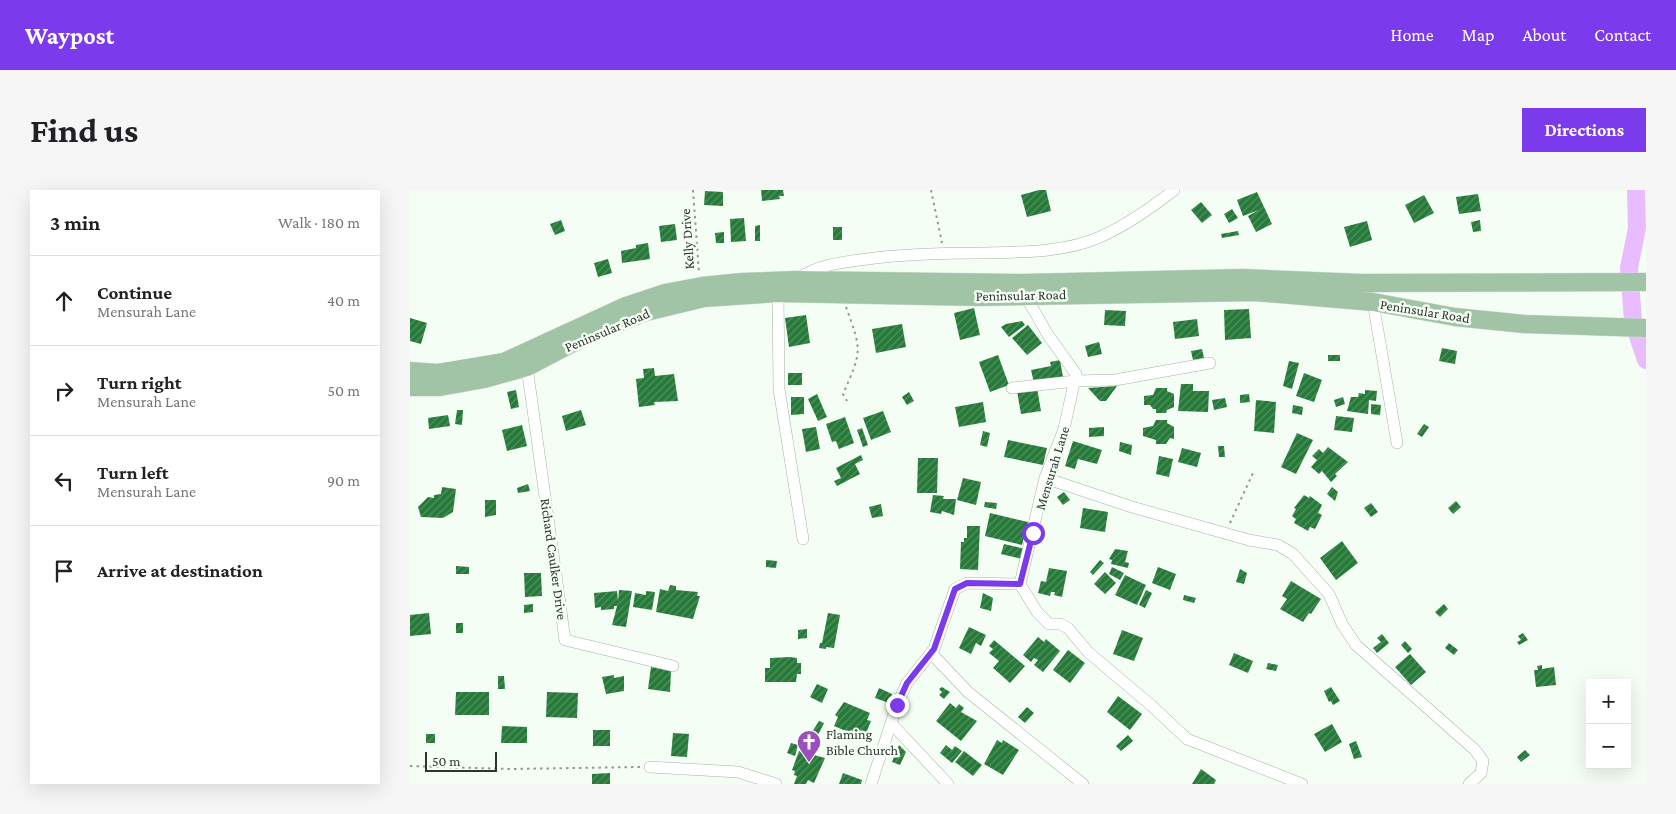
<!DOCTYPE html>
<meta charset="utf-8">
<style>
:root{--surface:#fff;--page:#f6f6f6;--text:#202124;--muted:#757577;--line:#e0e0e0;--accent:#7c3aed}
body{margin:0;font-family:"Crimson Pro",serif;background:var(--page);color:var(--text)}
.controls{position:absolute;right:15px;bottom:15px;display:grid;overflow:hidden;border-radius:0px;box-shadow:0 5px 20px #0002}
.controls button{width:45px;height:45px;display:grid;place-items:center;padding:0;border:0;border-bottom:1px solid var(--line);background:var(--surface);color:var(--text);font:25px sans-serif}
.scale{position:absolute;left:15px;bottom:12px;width:72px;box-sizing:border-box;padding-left:5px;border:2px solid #2f342f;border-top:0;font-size:14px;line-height:18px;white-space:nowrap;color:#2f342f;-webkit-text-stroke:4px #f4fef5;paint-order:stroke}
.stop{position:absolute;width:15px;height:15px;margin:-11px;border:4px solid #7c3aed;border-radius:50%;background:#fff}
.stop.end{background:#7c3aed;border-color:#fff;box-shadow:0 1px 5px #0008}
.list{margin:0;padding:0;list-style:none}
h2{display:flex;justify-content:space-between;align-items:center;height:65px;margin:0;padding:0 20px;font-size:21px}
h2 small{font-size:16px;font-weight:400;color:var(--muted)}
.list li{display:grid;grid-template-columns:32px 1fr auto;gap:15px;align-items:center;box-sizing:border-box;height:90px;padding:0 20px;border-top:1px solid var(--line)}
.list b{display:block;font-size:19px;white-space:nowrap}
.list p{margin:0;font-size:16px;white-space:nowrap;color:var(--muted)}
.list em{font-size:16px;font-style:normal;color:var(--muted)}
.icon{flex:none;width:28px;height:28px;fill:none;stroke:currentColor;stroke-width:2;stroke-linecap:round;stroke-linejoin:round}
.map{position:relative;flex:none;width:1236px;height:594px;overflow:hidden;border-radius:0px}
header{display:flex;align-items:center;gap:30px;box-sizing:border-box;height:70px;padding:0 25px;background:var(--accent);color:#fff}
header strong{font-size:24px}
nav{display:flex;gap:28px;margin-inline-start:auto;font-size:18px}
.intro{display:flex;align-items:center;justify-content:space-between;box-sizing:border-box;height:120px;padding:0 30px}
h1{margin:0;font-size:35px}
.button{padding:12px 22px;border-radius:0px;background:var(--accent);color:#fff;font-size:18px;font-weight:700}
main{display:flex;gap:30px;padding:0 30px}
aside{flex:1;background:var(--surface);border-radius:0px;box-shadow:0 5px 20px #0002}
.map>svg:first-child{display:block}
</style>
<header>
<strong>Waypost</strong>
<nav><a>Home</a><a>Map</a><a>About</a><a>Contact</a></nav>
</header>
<div class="intro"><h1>Find us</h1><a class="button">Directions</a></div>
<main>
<aside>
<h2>3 min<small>Walk · 180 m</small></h2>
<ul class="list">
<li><svg class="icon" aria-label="ahead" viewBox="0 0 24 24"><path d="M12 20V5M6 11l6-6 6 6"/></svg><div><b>Continue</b><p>Mensurah Lane</p></div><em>40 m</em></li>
<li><svg class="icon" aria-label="right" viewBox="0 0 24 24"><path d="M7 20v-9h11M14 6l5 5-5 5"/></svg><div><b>Turn right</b><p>Mensurah Lane</p></div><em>50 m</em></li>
<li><svg class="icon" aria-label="left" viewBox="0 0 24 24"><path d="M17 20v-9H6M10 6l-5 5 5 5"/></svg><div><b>Turn left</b><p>Mensurah Lane</p></div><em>90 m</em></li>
<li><svg class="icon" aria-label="arrive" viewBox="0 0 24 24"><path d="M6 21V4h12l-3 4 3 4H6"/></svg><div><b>Arrive at destination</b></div></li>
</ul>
</aside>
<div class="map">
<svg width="1236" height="594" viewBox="0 0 1236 594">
<defs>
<pattern id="building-hatch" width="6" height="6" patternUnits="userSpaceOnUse" patternTransform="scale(1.25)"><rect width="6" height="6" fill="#267a39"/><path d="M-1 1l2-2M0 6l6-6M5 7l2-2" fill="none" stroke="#549062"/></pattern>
</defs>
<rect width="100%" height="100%" fill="#f4fef5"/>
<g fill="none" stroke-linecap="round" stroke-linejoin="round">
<!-- river -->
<path stroke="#e9bcff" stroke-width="18" d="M1226,0L1227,38L1219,78L1223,131L1236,170"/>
</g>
<!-- building -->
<path fill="url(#building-hatch)" d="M351,0H373L374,6H369L370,9L352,11Z
M629,0H636L641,21L617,27L611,5Z
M295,1L313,2V16L294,15Z
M847,2L862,34L846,42L838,26L849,20L833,26L827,10Z
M1068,4L1071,21L1049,24L1046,7Z
M1014,5L1024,23L1004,33L995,15Z
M791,12L802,25L792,33L781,20Z
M822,19L828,28L819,33L814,24Z
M334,28L336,51L321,52L320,29Z
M151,30L155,41L145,45L140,34Z
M1070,30L1071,41L1063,42L1061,32Z
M957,31L962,50L940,57L934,37Z
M265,34L267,50L251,52L249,36Z
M350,35V51H345V36Z
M423,37H432V50H423Z
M828,41L829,45L812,48L811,44Z
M314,42V53H306L305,43Z
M238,53L240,69L212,73L211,61L226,58V55Z
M198,69L202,83L188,87L184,73Z
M564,118L570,145L550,150L544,123Z
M839,119L841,148L815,150L814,120Z
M695,120L716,121L715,136L694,135Z
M396,125L400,153L379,157L375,128Z
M0,128L17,133L11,154L0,151Z
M787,129L789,146L765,149L763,132Z
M612,131L615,135L599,147L591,137L596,134Z
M492,134L496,157L466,163L462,139Z
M618,135L632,153L617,165L602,148Z
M689,152L692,164L678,167L675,156Z
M1032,158L1047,161L1045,174L1029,171Z
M792,159L794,168L783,170L781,161Z
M588,165L599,195L580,202L569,172Z
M918,165H930V171H918Z
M650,170L653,187L624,193L621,180L641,176L640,172Z
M879,171L889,173L882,199L873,196Z
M244,178L245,186L264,184L268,211L244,212L245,215L229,217L226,189L234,188L233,179Z
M378,183H392V195H378Z
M894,183L912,190L904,212L886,206Z
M771,194H783V201H799L798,222L768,221Z
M707,196L696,211H690L678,198Z
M627,198L631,221L611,224L607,201Z
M746,198H757V201L764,204V217L757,220L756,223H746V219H743L740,215H734V206L743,205Z
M106,200L109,217L101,219L97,202Z
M955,200L967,201L966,211L959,210L958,224L937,221L941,207H948L949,203L955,204Z
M499,202L504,211L497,215L492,207Z
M407,204L417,227L408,231L398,209Z
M839,204L840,212L830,213V205Z
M381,207H394V224L381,225Z
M933,207L935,214L926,217L924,210Z
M815,208L817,217L804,220L802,210Z
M846,210L866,212L864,243L844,241Z
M573,212L576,232L549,237L545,217Z
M961,214L971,215L970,225L961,224Z
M883,215L893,217L892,225L882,223Z
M47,220H53L52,235L45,234Z
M171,220L176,235L156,241L152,226Z
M473,221L481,242L461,250L453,228Z
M38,225L40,236L19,239L18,228Z
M926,226L944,228L942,242L924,240Z
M435,227L444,253L429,259L426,251L422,252L416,234Z
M746,230H757V233L764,237V249L760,248L756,254H746V250L733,246V238L743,236Z
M1014,234L1019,237L1012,247L1007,244Z
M112,235L117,256L97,261L92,240Z
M406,237L410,259L396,262L392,239Z
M694,237V246L679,247V238Z
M452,238L458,255L453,257L447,240Z
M573,241L580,243L577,257L570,255Z
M887,243L903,250L886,284L871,277Z
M598,250L637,258L633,275L594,267Z
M663,251L692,260L687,274L668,269L665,279L655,276Z
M710,252L722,255L721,265L709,261Z
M808,256H814L815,267H809Z
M918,257L938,272L925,284L927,286L921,292L912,281L909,284L901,277L907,270L902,266L909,259L913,263Z
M772,258L791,263L787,277L768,272Z
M451,265L453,270L445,274L450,284L427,296L424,291L431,288L426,278Z
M749,266L763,269L759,287L746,284Z
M508,268H528L527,303H507Z
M553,288L571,292L566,315L547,310Z
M118,294L120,301L108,303L107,298Z
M32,297L46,299L43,322L33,328L11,327L8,317L18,307L24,308V305L31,304Z
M922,297L928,302L925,311L917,304Z
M654,302L660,310L653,315L647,307Z
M523,305L534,306L533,309H546L544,325L532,321L531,324L520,322Z
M894,305L899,308L900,306L912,315L908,323L912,325L905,339L900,337L898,341L884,333L886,329L882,326L886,319L884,318Z
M75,310H86V325L75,327Z
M1046,311L1051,317L1043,324L1038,318Z
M575,312L587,313L586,319L574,317Z
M961,313L968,322L961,327L954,318Z
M471,314L473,326L462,328L459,317Z
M673,318L698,322L695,342L670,338Z
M580,323L618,332L612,355L575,346Z
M557,336H570L568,380L550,379L551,352H554V348H557Z
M932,351L948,373L926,390L910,368Z
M594,354L615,359L612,369L591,364Z
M705,359L718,361L715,372L719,373L718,378L701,374L702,370L699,369Z
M356,370L367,371L366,378L356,377Z
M690,370L694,373L683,385L680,382Z
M46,376L59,377V384H46Z
M702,377L714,383L710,390L699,384Z
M748,377L766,384L760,400L742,393Z
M639,378L657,381L652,407L644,405L645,402H641L640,406L628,403L631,391L636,392Z
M830,379L837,383L834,394L826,392Z
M695,382L706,393L695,404L684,394Z
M114,383H131L132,406L115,407Z
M715,385L736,395L727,415L705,405Z
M881,391L911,409L901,424L899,423L893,432L870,419L877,409L872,406Z
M260,395L266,396V400L288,402L287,406H290L283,429L246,422L250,399L258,401Z
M209,400L222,401L216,437L202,435L207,416H204V419L191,420V417L185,418L184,403L207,401L208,411Z
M736,400L742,403L735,418L729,415Z
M236,401L245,402L242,420L223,417L225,403L236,405Z
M573,403L583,408L581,421L570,418Z
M774,405L786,408L784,413L773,410Z
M123,414V422L114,423V415Z
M1034,414L1038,419L1030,427L1025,422Z
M19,423L21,444L0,446V425Z
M418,423L430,425L424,458L416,457V459L409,458L410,453H412Z
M46,433H53V443H46Z
M559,437L576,445L571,456L566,453L561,464L549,458Z
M397,439V448L388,449V440Z
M712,440L733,448L724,471L703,464Z
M1113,443L1118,450L1109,455L1107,452L1111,450L1108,446Z
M972,444L979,453L967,463L963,458L971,452L967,448Z
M628,447L634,452L636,449L650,461L633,482L624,475L628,470L624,468L621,472L613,465Z
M584,450L615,476L600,493L583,478L589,471L579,463L583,459L579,456Z
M995,451L1002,459L998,463L991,455Z
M1039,453L1048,460L1044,465L1035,458Z
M658,460L675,473L660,493L643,480Z
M824,463L843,471L838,483L819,475Z
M1000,464L1016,482L1001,495L985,477Z
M380,467L387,468V473H391V484H387L386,492H355V478H360V468Z
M858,473L868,475L866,481L856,479Z
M1132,475V479L1144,477L1146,495L1126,497L1124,480H1128L1127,476Z
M241,477L261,481L260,502L238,499Z
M204,485V488L214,486V501L196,504L192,487Z
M88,486H94L95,499H88Z
M407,494L418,499L412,513L400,507Z
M532,497L540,502L534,509L529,505L532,502L529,499Z
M921,497L930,511L923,515L921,511L919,512L914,501Z
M469,498L482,504L479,513L465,508Z
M46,502H79V525H45Z
M137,502L168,503L167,528L136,527Z
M708,506L732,524L720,540L697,522Z
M434,512L460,523L457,530L461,531L456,543L452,542L450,547L424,536L428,527L425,525Z
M540,513L546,518L549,514L554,518L551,522L567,531L551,551L526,531Z
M617,517L624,523L615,533L608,527Z
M409,531L414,533L408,545L402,542Z
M922,534L932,552L915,562L904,544Z
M92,536L117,537V553H91Z
M183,540H200V556H183Z
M263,543L279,544L277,567L261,566Z
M16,544H25V553H16Z
M718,545L723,551L711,561L706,556Z
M587,550L592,553L593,550L609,560L593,585L574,574Z
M946,551L952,567L944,569L939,554Z
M381,553L388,555L385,566L377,563Z
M489,555L496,562L490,575L482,572Z
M536,555L542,560L545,556L552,561L542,573L530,563Z
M1115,560L1120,565L1111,572L1107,567Z
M389,561L415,568L404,593L398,590L396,594H384L387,586L384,585L385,581L382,580Z
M554,561L572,575L563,586L545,572Z
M791,579L806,590L804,594H782Z
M200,583V594H182V584Z
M433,583L452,590L451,594H429Z"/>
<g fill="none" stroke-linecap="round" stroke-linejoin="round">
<!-- minor casing -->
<g stroke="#a6b2a7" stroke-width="12">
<path id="minor" d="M386,90C410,73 436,72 465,68C500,64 535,63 571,63C609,62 654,63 690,47C717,35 741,18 764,0
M368,103L369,199L393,349
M963,112L987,253
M117,177L155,450L263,476
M602,198L665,191L705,190L800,173
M635,288L722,317L839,350L868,355L883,364L919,404L932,434L946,455L1065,560L1073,571L1071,583L1059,594
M610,394L627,422L639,434H650L658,438L678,462L742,516L777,549L892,594
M610,394L635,288L654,239L666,184L638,145L615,105
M521,463L558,502L673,594
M481,533L538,594
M240,577L328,582L366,594
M461,594L487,515L497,493L524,459L545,399L557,393L610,394"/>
</g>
<!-- primary casing -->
<g stroke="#dadada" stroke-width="19">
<path id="primary" d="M0,181L28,183L94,172L216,116L255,103L292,96L332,92L385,90L613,93L832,88L952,93L1236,92
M0,197H30L74,189L117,177L178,145L236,122L294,108L368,103L568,107L845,102L963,112L1045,127L1114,134L1236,138"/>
</g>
<!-- path -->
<path stroke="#919992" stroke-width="2" stroke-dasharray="2.5 4" stroke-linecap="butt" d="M283,0L289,83
M521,0L532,53
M436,117C452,161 452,161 433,204L437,211
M820,333L844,281
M0,576L99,579L230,577"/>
<!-- minor -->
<use href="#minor" stroke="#fff" stroke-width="11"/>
<!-- primary -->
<use href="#primary" stroke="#a0c4a5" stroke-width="18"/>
</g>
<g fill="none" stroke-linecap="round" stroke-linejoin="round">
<!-- route -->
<path stroke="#7c3aed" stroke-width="6" d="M487,515L497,493L524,459L545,399L557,393L610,394L623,343"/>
</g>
<!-- icons -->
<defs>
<g id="church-pin" transform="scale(1.25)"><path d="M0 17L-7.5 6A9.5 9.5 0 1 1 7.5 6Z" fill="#9c4dbe" stroke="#f4fef5"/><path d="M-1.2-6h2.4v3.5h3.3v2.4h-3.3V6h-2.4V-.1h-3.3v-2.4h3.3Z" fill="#fff"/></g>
</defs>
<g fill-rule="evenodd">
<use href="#church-pin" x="399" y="552"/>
</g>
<g text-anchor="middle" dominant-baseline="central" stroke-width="5" stroke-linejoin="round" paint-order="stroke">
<!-- street labels -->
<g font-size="14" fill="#2f342f" stroke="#f4fef5">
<text transform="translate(277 49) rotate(-94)">Kelly Drive</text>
<text transform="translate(611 105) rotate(-1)">Peninsular Road</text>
<text transform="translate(1015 121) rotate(9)">Peninsular Road</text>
<text transform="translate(197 140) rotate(-23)">Peninsular Road</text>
<text transform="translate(642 278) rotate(-73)">Mensurah Lane</text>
<text transform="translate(144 369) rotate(82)">Richard Caulker Drive</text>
</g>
<!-- poi labels -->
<g font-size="14" fill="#2f342f" stroke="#f4fef5" text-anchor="start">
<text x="416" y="544">Flaming<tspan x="416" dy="16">Bible Church</tspan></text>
</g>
</g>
</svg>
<div class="controls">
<button>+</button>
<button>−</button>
</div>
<div class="scale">50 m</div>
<div class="stop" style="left:623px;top:343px"></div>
<div class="stop end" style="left:487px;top:515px"></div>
</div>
</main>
